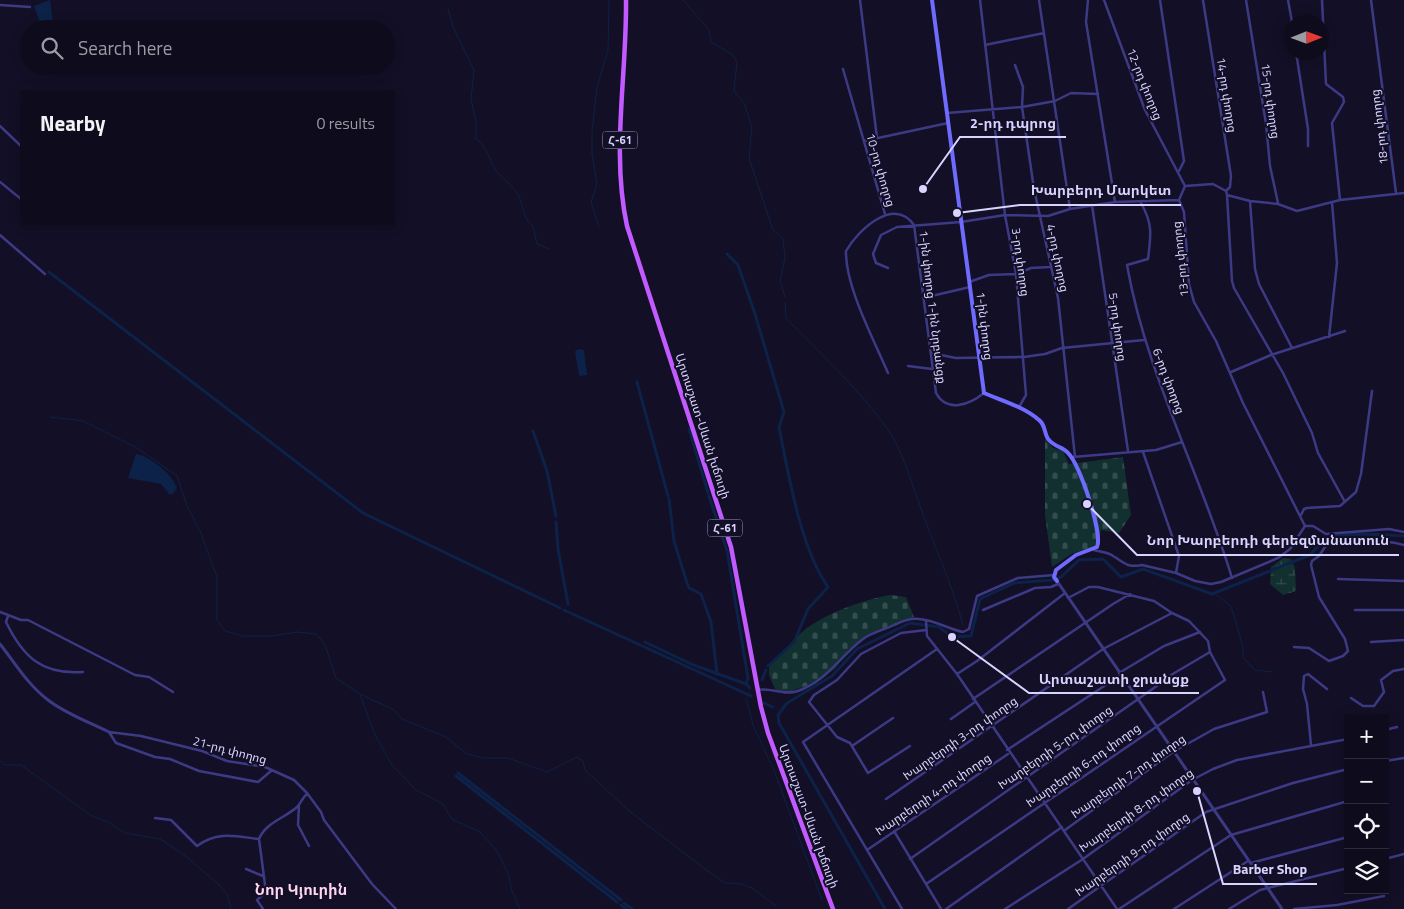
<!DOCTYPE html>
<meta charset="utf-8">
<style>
:root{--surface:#0e0b1c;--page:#1c1929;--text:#f1f3f6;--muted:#9b9ba3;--line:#2e2b3b}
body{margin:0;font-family:"Titillium Web","Noto Sans Armenian",sans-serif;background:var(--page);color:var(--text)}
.controls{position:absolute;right:15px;bottom:15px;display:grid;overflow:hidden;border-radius:0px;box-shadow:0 2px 12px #0003}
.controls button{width:45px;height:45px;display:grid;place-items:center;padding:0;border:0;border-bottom:1px solid var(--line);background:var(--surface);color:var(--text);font:25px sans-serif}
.compass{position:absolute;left:1284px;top:15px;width:45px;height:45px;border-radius:50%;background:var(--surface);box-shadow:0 2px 12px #0003;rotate:89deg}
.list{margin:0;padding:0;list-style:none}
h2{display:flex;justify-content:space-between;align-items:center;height:65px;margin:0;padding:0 20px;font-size:21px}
h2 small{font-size:16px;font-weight:400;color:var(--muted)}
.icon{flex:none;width:28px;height:28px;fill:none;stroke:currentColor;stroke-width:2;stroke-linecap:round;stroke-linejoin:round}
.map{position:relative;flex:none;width:1404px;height:909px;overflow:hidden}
.search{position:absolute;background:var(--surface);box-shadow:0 2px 12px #0003;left:20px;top:20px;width:375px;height:55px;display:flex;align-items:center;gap:12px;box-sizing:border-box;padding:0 18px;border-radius:28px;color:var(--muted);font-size:19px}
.panel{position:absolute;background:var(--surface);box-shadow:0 2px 12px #0003;left:20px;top:90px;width:375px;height:135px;border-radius:0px}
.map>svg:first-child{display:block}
</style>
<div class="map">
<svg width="1404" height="909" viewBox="0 0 1404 909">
<defs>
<pattern id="wetland-marsh" width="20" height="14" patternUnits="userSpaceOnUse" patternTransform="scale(1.25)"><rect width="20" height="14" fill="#12302f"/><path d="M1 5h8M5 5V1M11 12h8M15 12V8" fill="none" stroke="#344d4e"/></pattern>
<pattern id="cemetery-stones" width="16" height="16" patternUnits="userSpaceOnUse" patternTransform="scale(1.25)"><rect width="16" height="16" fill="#12302f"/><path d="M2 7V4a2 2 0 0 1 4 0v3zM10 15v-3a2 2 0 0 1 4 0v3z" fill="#344d4e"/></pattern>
</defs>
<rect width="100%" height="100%" fill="#130f26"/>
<!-- wetland -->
<path fill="url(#wetland-marsh)" d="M1283,558L1291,559L1295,568L1296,591L1283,595L1270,584L1271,567Z"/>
<!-- cemetery -->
<path fill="url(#cemetery-stones)" d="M1045,439L1053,448L1063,451L1069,464L1123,457L1131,515L1119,533L1101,530L1097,547L1073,553L1052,567L1045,515Z
M890,595L906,597L914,617L870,634L848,650L835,669L806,686L786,693L775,689L769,675V666C780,655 790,643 801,633C823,614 862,600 890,595Z"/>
<!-- water -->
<path fill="#0c2248" d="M50,0L54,29H42L34,6Z
M579,349L584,350L587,375L579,376L575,351Z
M136,454C150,456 172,474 177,488L173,494H169L161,484L128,478Z"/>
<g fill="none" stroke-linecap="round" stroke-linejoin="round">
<!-- stream -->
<path stroke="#0c2248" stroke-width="1" d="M683,0L709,30L711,42L733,55L737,62L734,91L744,103L752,127L749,158L773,230L783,239L785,258L780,281L785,297
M448,9L453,27L474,70L471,99L476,122V139C488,147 489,161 497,172C504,180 513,185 518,195C525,207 521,217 533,226L537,244L549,249
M599,227L591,202L597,184L592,154V132L597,87L608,50L609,0
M785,302L786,318C820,353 857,387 886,427C903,451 909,476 919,503C933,544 952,583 963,625
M51,417L83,421L137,448L177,476L187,506L200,531L217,577V620L225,631L243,636H272L297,632L316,634L325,645L336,678L360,694L394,710L402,719L446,737L467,754L483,758H508L547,772L577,757L583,761L585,770L628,810L705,869L725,883L742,884L752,888L776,906
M1214,593L1231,606L1243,647V658L1255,670L1272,672
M360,695L375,735L392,765L416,790L443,804L452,819L480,832L497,851L508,873L512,891L520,909
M746,698L753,725L775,773L822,900
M0,761L5,765H21L92,816L108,822L125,833L160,839L187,857L219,885L227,894L231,909"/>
<!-- canal -->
<path stroke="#0c2248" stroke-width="3" d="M727,254L738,265L755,314L784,412L779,427C789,476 800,547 828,587L808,609L794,642L768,666
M49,272L363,513L560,608
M637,382L668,496
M689,429L708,493
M533,431L547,471L556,516
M709,496L727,551L748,678L746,684
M669,499L674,541L687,583L689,588L701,594L711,622L717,674
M556,522L558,549L568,604
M564,610L751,696
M645,642L691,664L746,684L750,688
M762,680L766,670
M764,703L773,707
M458,773L621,900
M456,776L617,902
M624,903L632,909
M621,905L626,909
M885,909L779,723L778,715L787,703L832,676L857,649L910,623L939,627L952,637L971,636L980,599L1014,583L1053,580L1061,577L1079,560L1103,559L1121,577L1143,569L1212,594L1310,555C1315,550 1320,542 1326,539C1341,531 1387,535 1404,536"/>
<!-- minor -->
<path stroke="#3d3a85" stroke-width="2.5" d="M860,0L877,138
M980,0L1005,215L1016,274L1026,395L1019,407
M1039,0L1070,209
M1088,0L1086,22L1115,202
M1104,0L1145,110L1185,186L1179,200L1184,212L1189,284L1194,302L1216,341L1243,403L1305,526
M1160,0L1184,161L1179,171
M1203,0L1231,176L1230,187L1226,191
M1246,0L1266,124L1270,166L1278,203
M1288,0L1292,22
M1322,0L1326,84L1343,97L1344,102L1332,123L1340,200
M1371,0L1396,193
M0,5L30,7
M985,45L1044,33
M1296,52L1308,129V146
M1015,65L1023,87L1022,107L1034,189L1058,298L1075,457
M843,69L885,214
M947,113L1022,107L1055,101L1071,93L1098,94
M0,126L21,146
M864,141L948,123
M0,182L21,199
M1185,186L1213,184L1226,191L1227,195L1250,201L1278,204L1297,211L1340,200L1404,193
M1227,195L1232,281L1234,288L1283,373L1312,433L1318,453L1345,502
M1250,201L1255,269L1259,284L1292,348
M1141,203C1153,224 1151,235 1148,259L1127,265C1146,374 1200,472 1232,578
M1092,205L1128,451
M0,235L45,274
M888,268L876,263L873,254L881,235L897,227L961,222L1005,215L1048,216L1070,209L1115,202L1179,200
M969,282L989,275L1016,274L1031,268L1050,267
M923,298L970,287
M1329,337L1337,263L1332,202
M931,353L956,358L1024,357L1045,354L1062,348L1144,340
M908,366L932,369
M1231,372L1271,355L1345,331
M888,373C874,340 845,286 846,251C858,230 894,196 914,225L936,393C947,413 969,405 984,393
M1143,452L1179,556L1176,573
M1073,457L1156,450L1182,442
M1301,515L1304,509L1307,508L1340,506L1356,492L1361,474L1372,391
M1094,550C1100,552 1108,552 1113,556C1125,563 1127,568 1142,565L1176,573L1195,581L1211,584L1221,582L1278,558L1290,549L1305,526H1313L1326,534L1389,529L1404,532
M1338,579L1404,581
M983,610L1035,588L1051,587L1058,584
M1355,610H1404
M0,612L21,620H28L135,675L149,677L173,692
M8,616L6,622C23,657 42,675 83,672
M926,621L927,636L957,674L1117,909
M1371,642L1404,640
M1294,647L1309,648L1329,661L1343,656L1348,651L1345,639L1319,597L1311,565L1312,561L1319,556L1327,544C1344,537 1386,540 1404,545
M1119,673L1164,646L1200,632
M957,674L977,661L1065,593
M757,690C772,687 783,696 798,691C828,680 839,657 863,639C872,632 884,630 894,625C903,621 910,618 919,619C935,620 948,629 963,632L969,629L977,596L1018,578L1054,575
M1351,698L1363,706H1374L1384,692L1381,680L1393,671L1404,669
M973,699L1113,604L1130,594
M951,719L975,702
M1385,730L1397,727
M109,732L141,736L202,751L227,761L265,767L294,780L307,793L321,812L324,820L372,884L396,909
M109,732L116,743L155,757L170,759L199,771L258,782L271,771
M1311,745L1307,704L1303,689L1304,676L1308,674L1327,689
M852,746L893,718
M910,746L868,773L850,743L837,737L809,702L814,695L837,680L861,654L901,633L926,630
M1007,750L1121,675
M1385,761L1404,758
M886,799L1103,649L1172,613
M299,805L298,825L309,846
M155,818L171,820L197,846C217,831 235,836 258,839
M1385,829H1387
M1065,830L1173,752L1214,729L1267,712L1263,692
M894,831L941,909
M867,850L1008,754
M910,859L1161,683L1169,680L1171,675L1210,652
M1385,859L1404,854
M1251,863L1348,837
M246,869L263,876
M926,884L1225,680L1210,652L1208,641L1189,621L1172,613L1154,601L1098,587H1089L1068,598
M263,909L257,900L266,892L259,839C265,823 285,818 297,807C301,803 302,798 307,794
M902,909L803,742L937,649
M946,909L1062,827
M1005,909L1083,859L1192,780L1213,769L1237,760L1348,739
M1068,909L1206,812L1293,783L1348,769
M1119,909L1231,835L1348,801
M1174,909L1248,861
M1229,909L1260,890L1348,868
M1294,909L1337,905L1384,896"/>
<!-- tertiary -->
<path stroke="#3d3a85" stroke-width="3" d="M1057,581L1282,909
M0,644C15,663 28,685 48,700C66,714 89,722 109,732"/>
<!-- secondary -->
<path stroke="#6f6bff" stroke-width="4" d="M932,0L984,393C1003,401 1024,407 1039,420C1046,425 1044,435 1049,440C1055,447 1063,447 1068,453C1080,464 1103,534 1097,547L1076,555L1056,570L1054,577L1057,581"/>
<!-- primary -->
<path stroke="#c25bff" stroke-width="4.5" d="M626,0C627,75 611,152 627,226L731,547L761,707L768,733L833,909"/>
</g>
<g text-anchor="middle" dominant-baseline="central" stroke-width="4" stroke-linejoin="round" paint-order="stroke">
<!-- shield labels -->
<g fill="#130f26" stroke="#9e99be" stroke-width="1">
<rect x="602.5" y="131.5" width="35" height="17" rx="4"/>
<rect x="707.5" y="519.5" width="35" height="17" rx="4"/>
</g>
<g font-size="11" font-weight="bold" fill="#d9d4ff">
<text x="620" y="140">Հ-61</text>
<text x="725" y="528">Հ-61</text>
</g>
<!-- street labels -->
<g font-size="12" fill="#d9d4ff" stroke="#130f26">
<text transform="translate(1145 84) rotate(68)">12-րդ փողոց</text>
<text transform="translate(1227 95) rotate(81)">14-րդ փողոց</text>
<text transform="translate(1271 101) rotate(82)">15-րդ փողոց</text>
<text transform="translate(1379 127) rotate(-97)">18-րդ փողոց</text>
<text transform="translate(881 170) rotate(74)">10-րդ փողոց</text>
<text transform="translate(1058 258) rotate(78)">4-րդ փողոց</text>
<text transform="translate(1180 259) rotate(-96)">13-րդ փողոց</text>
<text transform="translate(1021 262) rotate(82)">3-րդ փողոց</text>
<text transform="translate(933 307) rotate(83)">1-ին փողոց 1-ին նրբանցք</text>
<text transform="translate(985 326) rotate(83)">1-ին փողոց</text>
<text transform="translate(1118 327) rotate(82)">5-րդ փողոց</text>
<text transform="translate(1169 381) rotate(69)">6-րդ փողոց</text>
<text transform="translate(703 426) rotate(72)">Արտաշատ-Սևան խճուղի</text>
<text transform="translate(960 738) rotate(-35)">Խարբերդի 3-րդ փողոց</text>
<text transform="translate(1055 747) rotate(-35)">Խարբերդի 5-րդ փողոց</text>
<text transform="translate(230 750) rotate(15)">21-րդ փողոց</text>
<text transform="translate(1083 765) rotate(-35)">Խարբերդի 6-րդ փողոց</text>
<text transform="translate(1128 776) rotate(-35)">Խարբերդի 7-րդ փողոց</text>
<text transform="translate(933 794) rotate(-34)">Խարբերդի 4-րդ փողոց</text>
<text transform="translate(1136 810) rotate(-35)">Խարբերդի 8-րդ փողոց</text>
<text transform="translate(809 816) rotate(70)">Արտաշատ-Սևան խճուղի</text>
<text transform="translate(1132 854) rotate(-35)">Խարբերդի 9-րդ փողոց</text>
</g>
<!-- quarter labels -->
<g font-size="15" font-weight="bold" fill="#ffd6f0" stroke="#130f26">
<text x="301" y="889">Նոր Կյուրին</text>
</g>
</g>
<!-- callouts -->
<path fill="none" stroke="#d9d4ff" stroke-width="2" d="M923 189L960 137H1066M957 213L1020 205H1181M1087 504L1137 555H1399M952 637L1029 693H1199M1197 791L1223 884H1317"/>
<g fill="#d9d4ff" stroke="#130f26" stroke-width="2">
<circle cx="923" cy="189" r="5"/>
<circle cx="957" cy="213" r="5"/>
<circle cx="1087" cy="504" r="5"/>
<circle cx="952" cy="637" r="5"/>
<circle cx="1197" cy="791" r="5"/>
</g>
<g font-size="14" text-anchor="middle" font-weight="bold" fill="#d9d4ff" stroke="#130f26" stroke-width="4" stroke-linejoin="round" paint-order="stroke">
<text x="1013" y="128">2-րդ դպրոց</text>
<text x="1101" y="195">Խարբերդ Մարկետ</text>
<text x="1268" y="545">Նոր Խարբերդի գերեզմանատուն</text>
<text x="1114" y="684">Արտաշատի ջրանցք</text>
<text x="1270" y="874">Barber Shop</text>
</g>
</svg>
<div class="controls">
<button>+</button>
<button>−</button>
<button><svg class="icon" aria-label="locate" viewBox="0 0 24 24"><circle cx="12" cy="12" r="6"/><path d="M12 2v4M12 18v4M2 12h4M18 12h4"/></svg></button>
<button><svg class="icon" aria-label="layers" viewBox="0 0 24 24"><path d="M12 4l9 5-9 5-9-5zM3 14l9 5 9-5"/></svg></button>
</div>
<svg class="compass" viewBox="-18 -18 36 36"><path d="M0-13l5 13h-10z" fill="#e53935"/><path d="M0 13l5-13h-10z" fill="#9b9ba3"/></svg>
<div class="search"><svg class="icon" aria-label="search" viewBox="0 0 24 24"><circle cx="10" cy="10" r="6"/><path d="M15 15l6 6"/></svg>Search here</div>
<section class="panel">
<h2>Nearby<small>0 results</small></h2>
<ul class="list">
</ul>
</section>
</div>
